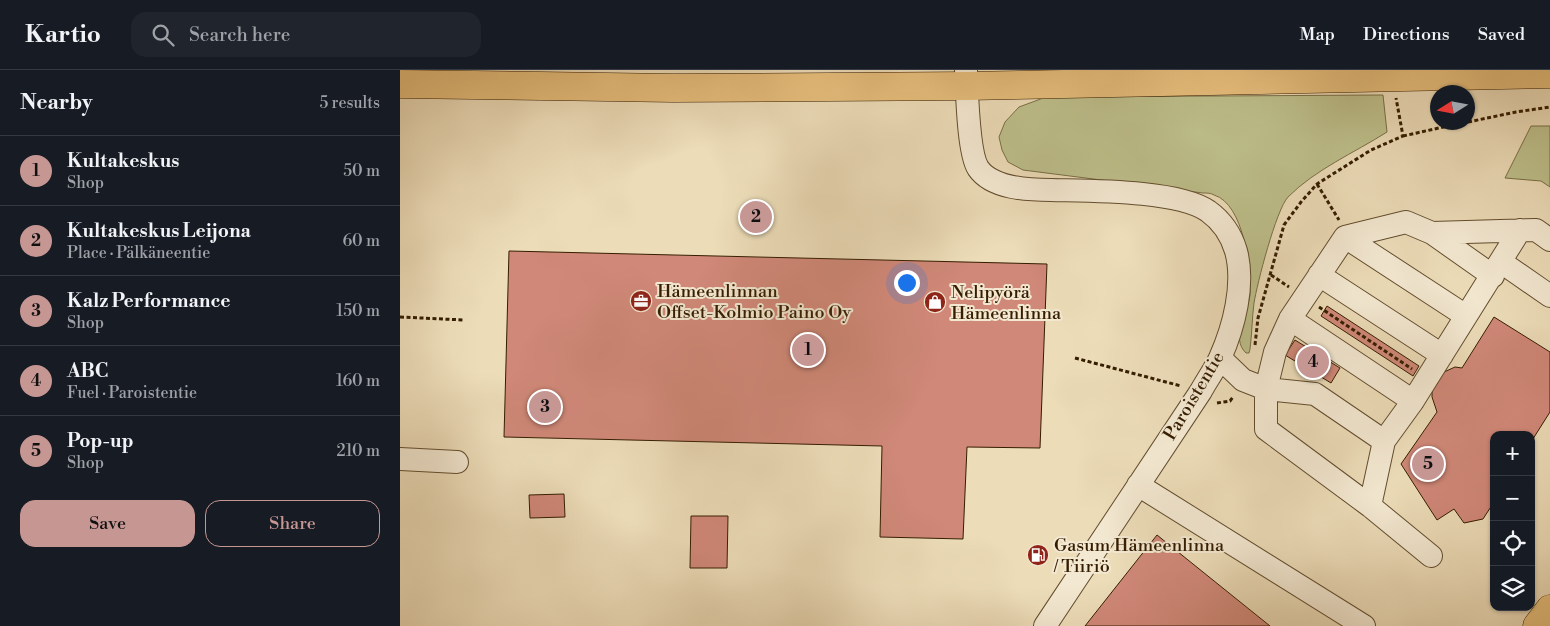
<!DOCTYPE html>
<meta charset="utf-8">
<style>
:root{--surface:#171b24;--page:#20242c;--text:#f1f3f6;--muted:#9ea1a6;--line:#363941;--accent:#c59692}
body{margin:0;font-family:"Libre Bodoni",serif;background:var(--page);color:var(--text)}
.controls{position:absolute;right:15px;bottom:15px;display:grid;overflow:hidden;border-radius:10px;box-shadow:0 1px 4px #0004}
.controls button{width:45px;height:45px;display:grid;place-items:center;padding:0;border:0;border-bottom:1px solid var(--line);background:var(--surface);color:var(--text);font:25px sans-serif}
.compass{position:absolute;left:1030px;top:15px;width:45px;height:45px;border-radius:50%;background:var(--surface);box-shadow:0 1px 4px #0004;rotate:259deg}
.you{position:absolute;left:506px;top:212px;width:18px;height:18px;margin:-12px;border:4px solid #fff;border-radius:50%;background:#1a73e8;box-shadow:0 0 0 8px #1a73e833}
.badge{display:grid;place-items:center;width:32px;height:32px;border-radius:50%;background:var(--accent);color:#111;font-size:16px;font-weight:700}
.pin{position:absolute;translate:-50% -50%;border:2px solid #fff;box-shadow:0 1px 5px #0006}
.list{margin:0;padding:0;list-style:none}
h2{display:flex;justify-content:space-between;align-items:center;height:65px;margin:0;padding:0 20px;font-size:21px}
h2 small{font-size:16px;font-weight:400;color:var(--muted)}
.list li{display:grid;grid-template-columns:32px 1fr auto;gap:15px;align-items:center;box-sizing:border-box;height:70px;padding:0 20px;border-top:1px solid var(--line)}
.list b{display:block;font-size:19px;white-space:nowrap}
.list p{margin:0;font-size:16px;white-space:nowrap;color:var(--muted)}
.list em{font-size:16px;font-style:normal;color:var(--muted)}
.actions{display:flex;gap:10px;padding:15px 20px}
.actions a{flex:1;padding:11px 0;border:1px solid var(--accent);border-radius:15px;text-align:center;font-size:18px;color:var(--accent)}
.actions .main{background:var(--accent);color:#111}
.icon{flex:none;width:28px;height:28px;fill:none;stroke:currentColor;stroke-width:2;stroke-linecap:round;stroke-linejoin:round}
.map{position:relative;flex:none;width:1150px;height:556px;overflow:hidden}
header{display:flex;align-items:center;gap:30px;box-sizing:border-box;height:70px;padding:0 25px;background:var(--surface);border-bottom:1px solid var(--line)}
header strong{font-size:24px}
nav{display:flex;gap:28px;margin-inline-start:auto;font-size:18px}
.search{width:350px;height:45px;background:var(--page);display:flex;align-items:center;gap:12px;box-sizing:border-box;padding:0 18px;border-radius:15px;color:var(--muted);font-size:19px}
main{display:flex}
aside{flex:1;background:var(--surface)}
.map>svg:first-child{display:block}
</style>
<header>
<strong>Kartio</strong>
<div class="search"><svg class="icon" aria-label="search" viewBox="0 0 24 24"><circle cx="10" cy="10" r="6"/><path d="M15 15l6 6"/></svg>Search here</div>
<nav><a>Map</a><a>Directions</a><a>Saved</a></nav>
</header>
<main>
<aside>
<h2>Nearby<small>5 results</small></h2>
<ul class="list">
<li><span class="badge">1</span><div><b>Kultakeskus</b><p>Shop</p></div><em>50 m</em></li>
<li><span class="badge">2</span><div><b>Kultakeskus Leijona</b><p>Place · Pälkäneentie</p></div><em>60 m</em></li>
<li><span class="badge">3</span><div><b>Kalz Performance</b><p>Shop</p></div><em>150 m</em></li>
<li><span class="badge">4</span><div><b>ABC</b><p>Fuel · Paroistentie</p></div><em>160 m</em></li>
<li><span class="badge">5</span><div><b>Pop-up</b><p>Shop</p></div><em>210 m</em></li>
</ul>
<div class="actions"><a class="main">Save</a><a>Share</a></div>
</aside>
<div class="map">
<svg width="1150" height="556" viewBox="0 0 1150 556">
<rect width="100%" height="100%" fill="#ecdcb8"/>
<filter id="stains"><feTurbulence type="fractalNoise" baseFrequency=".004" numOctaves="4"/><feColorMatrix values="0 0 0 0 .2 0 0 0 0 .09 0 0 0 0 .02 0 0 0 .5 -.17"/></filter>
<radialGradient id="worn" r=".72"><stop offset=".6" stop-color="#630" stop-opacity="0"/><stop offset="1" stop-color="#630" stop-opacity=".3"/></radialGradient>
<!-- green -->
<path fill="#bdbf8b" stroke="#796e46" d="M983,25L987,62C954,83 916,99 888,127C876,140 857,214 854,233C852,248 852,264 850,279L849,283H846C830,268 848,243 850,225C851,199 844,134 814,125C811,123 807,123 803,123L623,100L608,92L602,80L599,67L605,52L619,37L646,27Z
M1131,56H1150V117L1141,111L1105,108Z"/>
<!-- building -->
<path fill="#d08878" stroke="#351d00" d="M109,181L647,194L640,378L567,377L563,469L480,467L482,376L104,367Z
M927,236L1019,296L1013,306L921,246Z
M1094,247L1150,282V342L1131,372V365H1094V432L1083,449L1064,453L1054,439L1037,450L1001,394L1037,342L1032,327V319L1044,302L1055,297L1062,298Z
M895,270L940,298L931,313L885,285Z
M164,424L165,447L130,448L129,425Z
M291,446H328L327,498H290Z
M757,465L870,556H685Z"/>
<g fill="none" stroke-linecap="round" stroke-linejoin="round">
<!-- minor casing -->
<g stroke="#634d2e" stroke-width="24">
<path id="minor" d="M566,0C567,20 568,82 578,98C592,119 629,120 651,120C690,121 777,120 808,141C822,151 831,164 836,181C845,214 834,257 820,288C815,299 807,310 801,321L645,556
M1032,163L1136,160L1150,170
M945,167L1066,246
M1101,192L1150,226
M919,205L1042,285
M890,249L1013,331
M820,288L843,310L866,319L915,324L984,371L1013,331L1120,160
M0,389L57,392
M738,415L964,556
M970,436L984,371
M1031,486L970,436L866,359V319L875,282L890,249L945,167L1006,152L1032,163L1093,206"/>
</g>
<!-- major casing -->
<g stroke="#351d00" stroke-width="29">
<path id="major" d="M0,14L273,18L567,16L1150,4"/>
</g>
<!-- highway casing -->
<g stroke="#351d00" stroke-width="29">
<path id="highway" d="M1134,3L1137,0
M1137,556L1150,539"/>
</g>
<!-- path -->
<path stroke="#351d00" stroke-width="3" stroke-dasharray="4 2.5" stroke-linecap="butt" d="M1068,52L1116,42L1150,37
M1003,66L1066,52
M917,114L939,150
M871,205L889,217
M919,237L1012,299
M0,247L64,250
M855,275L858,248L884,155L901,132L917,114L971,80L1003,66L996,28
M675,288L781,316
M817,333L830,331L833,327"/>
<!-- minor -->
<use href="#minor" stroke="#f3e8d1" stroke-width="22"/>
<!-- major -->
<use href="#major" stroke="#e6be7c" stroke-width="28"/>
<!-- highway -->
<use href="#highway" stroke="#e6be7c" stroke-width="28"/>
</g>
<!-- icons -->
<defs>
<g id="office-disc" transform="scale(1.125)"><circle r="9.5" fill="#8f2418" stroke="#f3e8d1"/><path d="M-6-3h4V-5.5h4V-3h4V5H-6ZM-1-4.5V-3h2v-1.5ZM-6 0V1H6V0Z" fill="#fff"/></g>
<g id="shop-disc" transform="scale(1.125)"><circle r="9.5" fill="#8f2418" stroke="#f3e8d1"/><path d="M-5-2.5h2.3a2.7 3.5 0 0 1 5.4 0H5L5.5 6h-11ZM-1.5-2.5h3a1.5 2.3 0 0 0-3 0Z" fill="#fff"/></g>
<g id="fuel-disc" transform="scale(1.125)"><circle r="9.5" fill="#8f2418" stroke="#f3e8d1"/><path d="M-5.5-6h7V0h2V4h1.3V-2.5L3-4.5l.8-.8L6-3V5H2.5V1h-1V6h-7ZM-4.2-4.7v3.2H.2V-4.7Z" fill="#fff"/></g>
</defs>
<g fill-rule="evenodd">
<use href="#office-disc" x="241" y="231"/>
<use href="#shop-disc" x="535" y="232"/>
<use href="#fuel-disc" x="638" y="485"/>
</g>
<g text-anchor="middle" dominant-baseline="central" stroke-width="4" stroke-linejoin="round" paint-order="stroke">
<!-- poi labels -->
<g font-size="18" fill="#351d00" stroke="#f3e8d1" text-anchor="start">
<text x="257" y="221">Hämeenlinnan<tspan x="257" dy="21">Offset-Kolmio Paino Oy</tspan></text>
<text x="551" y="222">Nelipyörä<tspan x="551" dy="21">Hämeenlinna</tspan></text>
<text x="654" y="475">Gasum Hämeenlinna<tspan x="654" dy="21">/ Tiiriö</tspan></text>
</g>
<!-- street labels -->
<g font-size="18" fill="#351d00" stroke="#f3e8d1">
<text transform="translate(794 326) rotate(-59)">Paroistentie</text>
</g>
</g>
<rect width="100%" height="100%" filter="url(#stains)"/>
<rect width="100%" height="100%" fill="url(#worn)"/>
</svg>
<div class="controls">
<button>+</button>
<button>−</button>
<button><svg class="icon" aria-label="locate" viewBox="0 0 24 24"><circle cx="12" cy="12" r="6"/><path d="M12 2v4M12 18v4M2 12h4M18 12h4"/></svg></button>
<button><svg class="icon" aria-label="layers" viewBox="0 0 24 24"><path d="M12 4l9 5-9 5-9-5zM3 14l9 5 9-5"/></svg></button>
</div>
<svg class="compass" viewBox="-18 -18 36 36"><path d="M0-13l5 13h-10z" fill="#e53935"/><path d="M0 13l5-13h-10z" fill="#9ea1a6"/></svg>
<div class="you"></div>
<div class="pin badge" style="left:408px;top:280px">1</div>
<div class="pin badge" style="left:356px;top:147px">2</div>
<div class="pin badge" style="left:145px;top:337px">3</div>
<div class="pin badge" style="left:913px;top:292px">4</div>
<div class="pin badge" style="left:1028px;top:394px">5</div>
</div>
</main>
